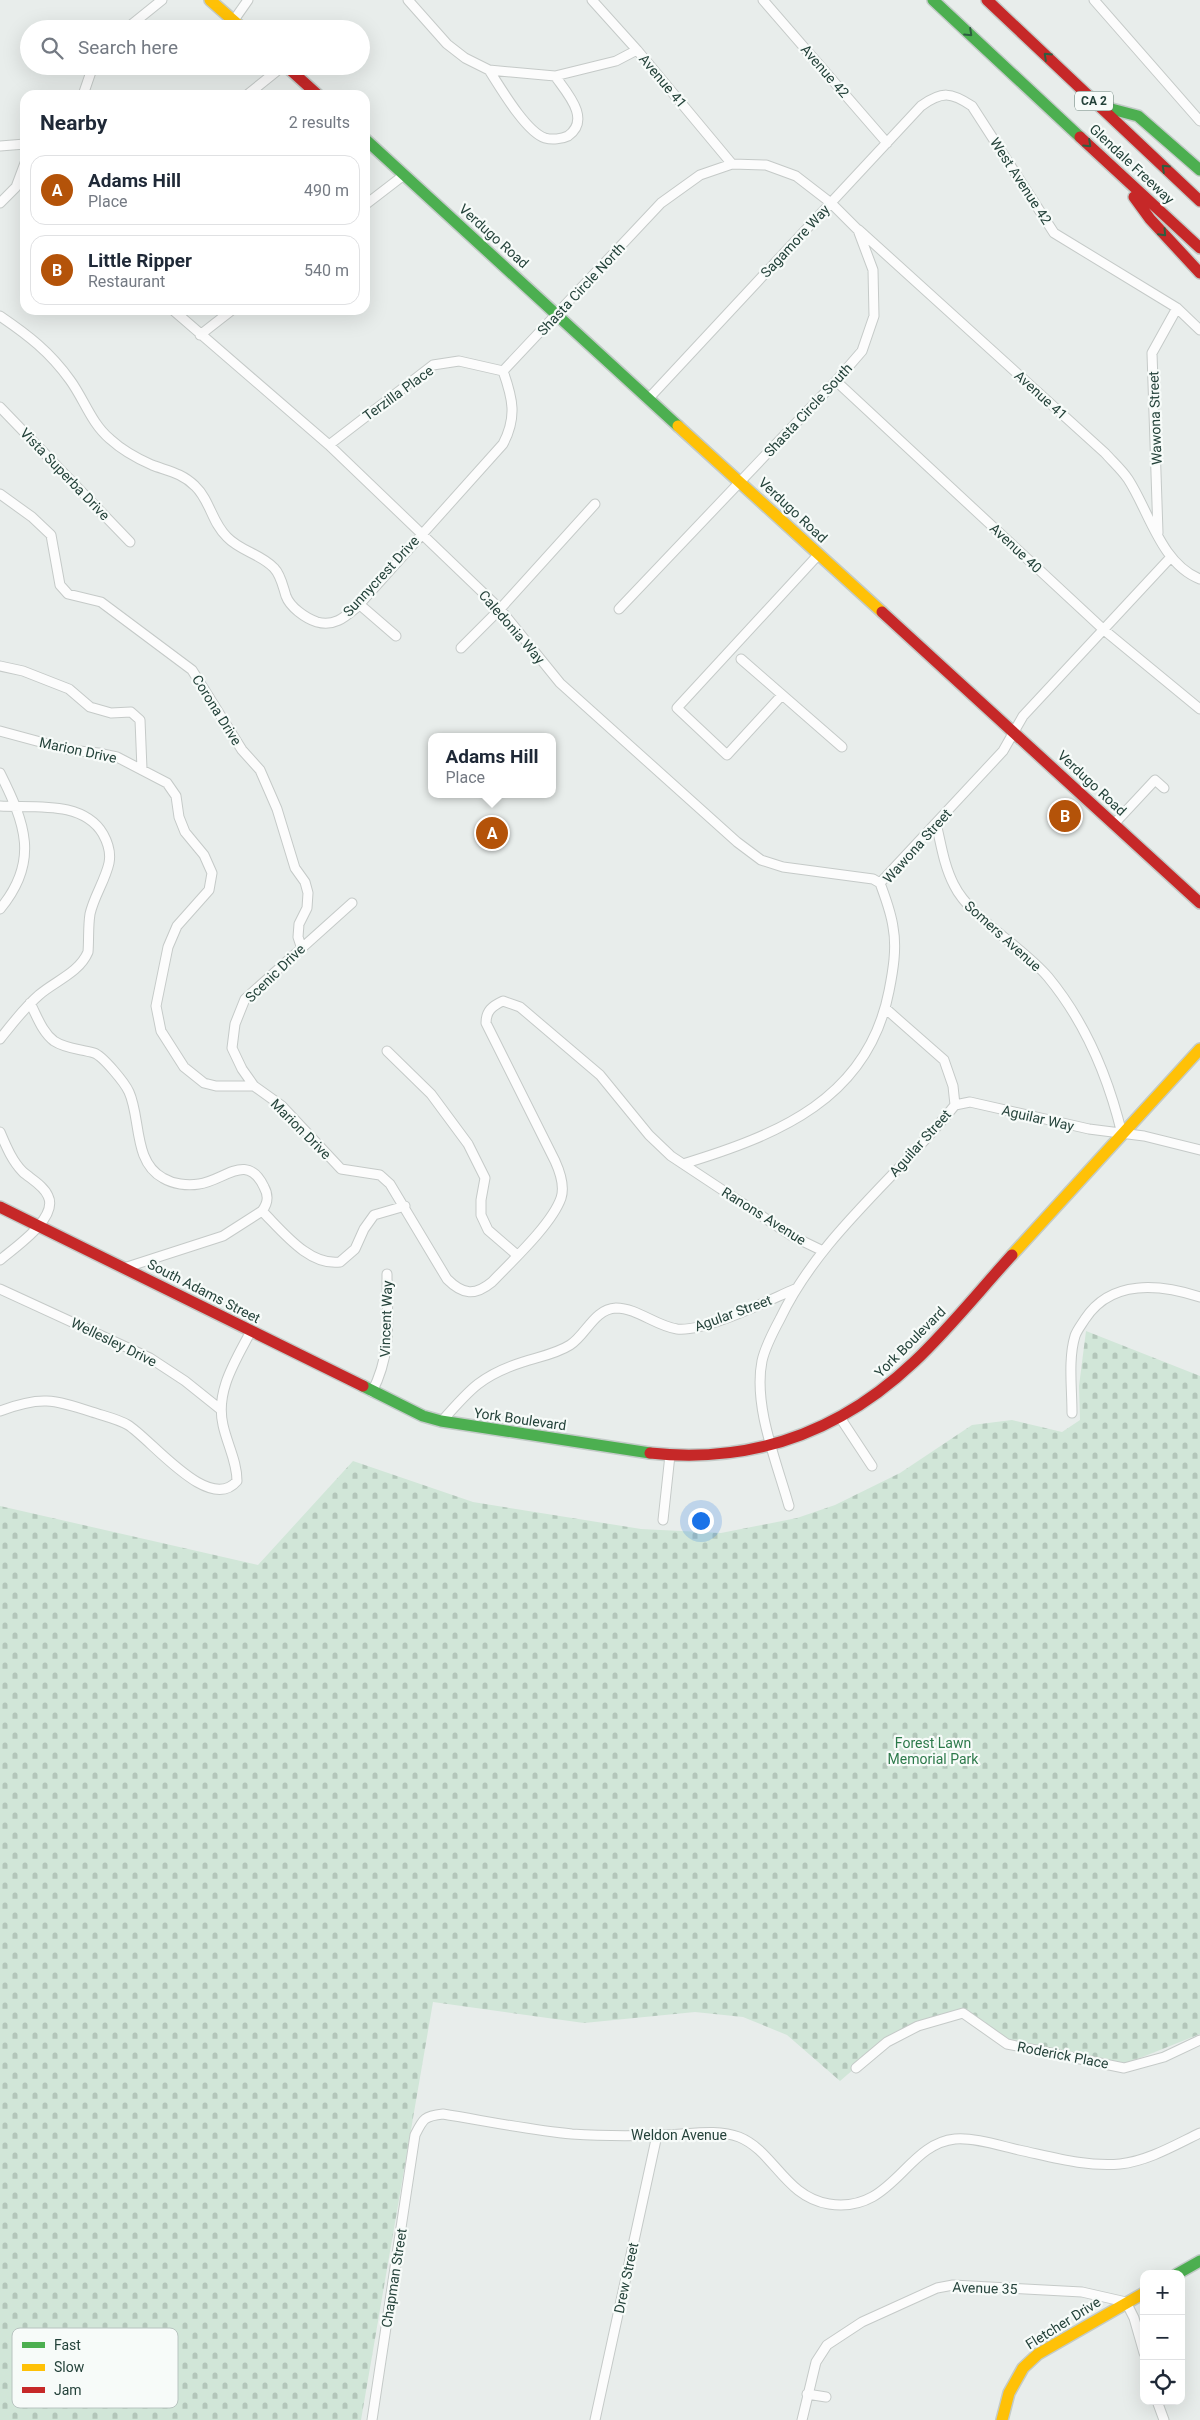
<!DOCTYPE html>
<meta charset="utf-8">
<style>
:root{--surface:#fff;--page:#f6f6f7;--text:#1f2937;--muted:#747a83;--line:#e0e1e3;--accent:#b45309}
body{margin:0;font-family:Roboto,sans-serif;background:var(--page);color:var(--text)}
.controls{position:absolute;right:15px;bottom:15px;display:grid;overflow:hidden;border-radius:10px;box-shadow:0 5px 20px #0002}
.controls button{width:45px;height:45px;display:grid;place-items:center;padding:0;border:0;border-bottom:1px solid var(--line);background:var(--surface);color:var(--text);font:25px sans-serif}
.you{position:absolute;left:700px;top:1520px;width:18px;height:18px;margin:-12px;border:4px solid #fff;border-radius:50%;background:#1a73e8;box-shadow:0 0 0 8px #1a73e833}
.badge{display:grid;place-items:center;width:32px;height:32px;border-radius:50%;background:var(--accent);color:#fff;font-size:16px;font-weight:700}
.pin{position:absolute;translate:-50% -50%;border:2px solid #fff;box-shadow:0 1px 5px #0006}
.popup{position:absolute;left:428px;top:733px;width:128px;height:65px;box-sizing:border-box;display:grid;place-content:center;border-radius:10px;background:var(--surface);filter:drop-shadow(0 1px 4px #0005);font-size:16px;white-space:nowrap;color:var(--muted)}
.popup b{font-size:19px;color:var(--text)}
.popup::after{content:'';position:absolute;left:50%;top:100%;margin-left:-10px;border:10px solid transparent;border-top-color:var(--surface)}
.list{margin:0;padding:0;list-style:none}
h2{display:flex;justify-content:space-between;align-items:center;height:65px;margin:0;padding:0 20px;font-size:21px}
h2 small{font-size:16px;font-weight:400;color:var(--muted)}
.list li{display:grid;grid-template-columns:32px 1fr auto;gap:15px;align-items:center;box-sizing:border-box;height:70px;margin:0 10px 10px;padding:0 10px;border:1px solid var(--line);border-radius:15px}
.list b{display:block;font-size:19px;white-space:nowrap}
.list p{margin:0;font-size:16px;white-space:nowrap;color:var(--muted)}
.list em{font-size:16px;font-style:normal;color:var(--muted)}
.icon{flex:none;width:28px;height:28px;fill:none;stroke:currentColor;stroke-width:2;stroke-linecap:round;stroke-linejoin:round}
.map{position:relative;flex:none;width:1200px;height:2420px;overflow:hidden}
.search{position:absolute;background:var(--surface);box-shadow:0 5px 20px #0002;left:20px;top:20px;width:350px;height:55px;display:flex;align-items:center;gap:12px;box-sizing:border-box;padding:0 18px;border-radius:28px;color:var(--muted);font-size:19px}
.panel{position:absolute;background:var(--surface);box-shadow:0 5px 20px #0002;left:20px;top:90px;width:350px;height:225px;border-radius:15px}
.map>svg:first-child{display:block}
</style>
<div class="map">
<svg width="1200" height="2420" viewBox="0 0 1200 2420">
<defs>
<pattern id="cemetery-stones" width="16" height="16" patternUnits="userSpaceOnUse" patternTransform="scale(1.25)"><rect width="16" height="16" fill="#d1e6d8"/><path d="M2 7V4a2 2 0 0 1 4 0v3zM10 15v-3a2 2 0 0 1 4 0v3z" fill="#b3c6ba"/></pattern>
</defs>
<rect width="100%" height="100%" fill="#e8edeb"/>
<!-- cemetery -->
<path fill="url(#cemetery-stones)" d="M1086,1331L1200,1376V2034L1125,2064L1007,2042L985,2022L971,2014L945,2016L876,2050L840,2081L787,2035L743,2017L695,2012L584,2023L433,2002L361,2420H0V1506L258,1565L353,1461L473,1502L641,1529L721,1533L797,1518L835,1505L900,1473L972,1425L1012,1420L1062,1432L1080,1420L1079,1386Z"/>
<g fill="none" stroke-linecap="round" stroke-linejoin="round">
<!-- street casing -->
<g stroke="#c5cac8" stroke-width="11">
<path id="street" d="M408,0L447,44L465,58L489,70L555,76L616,61L637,50
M592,0L637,50L732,164
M763,0L887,143
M1094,0L1200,121
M234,20L248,0
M126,29L162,0
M489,70C500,87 526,132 545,138C552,140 562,139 568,136C592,119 566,92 555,76
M83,95L93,66
M247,95L283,66
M0,146L25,144
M0,203L16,187L25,163
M365,205L404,175
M859,230L1105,453C1112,461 1122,470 1128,479C1149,511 1161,564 1200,579
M173,310L329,445L500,609L560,683L737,842L761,860L783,867L873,879L880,883
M0,316C28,335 50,352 70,380C84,399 91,423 110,439C122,450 136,458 152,465C168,471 182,473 195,486C210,500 212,523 227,537C240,551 261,554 274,568C281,575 283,587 286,596C290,607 305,618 317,622C334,627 345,617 357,607L503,444C517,417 513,399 503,371
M200,335L232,310
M503,371L661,203L700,175L732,164L766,165L796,176L831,203L858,230L873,270L874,316L862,351L836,381L619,609
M836,381L1104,630L1200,709
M650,397L921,106C942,91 951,92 972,106L1054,233L1177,308L1200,330
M0,407L130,542
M329,445L433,365L459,361L503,371
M0,494L32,517L51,535L60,585L68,594L101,602L192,670L242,750L260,770L277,809L295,868L305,882L308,893L307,908L299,924L298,937L301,946
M1158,533L1152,353L1177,308
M359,604L396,636
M461,648L500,609L595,504
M741,659L842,747
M0,666L23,671L69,689L90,707L111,713L131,712L140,720L142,769
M782,695L727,755L677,708L819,554
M0,731L70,750L98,753L117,757L167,783L176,796L179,817L185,832L204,855L212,873L209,890L177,926L168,947L156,1006L161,1031L184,1067L204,1083L216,1086H254
M0,773C25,823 40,861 0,909
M0,806C33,808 83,800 103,834C108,843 111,853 109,863C105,881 94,896 90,914C88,926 89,940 88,952C79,973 55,981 39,995C24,1008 12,1024 0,1039
M936,823C941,844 944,866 954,885C970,918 1022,946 1048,977C1086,1023 1108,1076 1122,1134
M1114,824L1155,780L1164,788
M352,903L245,999L235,1024L232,1048L242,1069L254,1086L282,1106L341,1169L380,1175L390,1184L447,1279C463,1295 475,1296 492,1282C512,1261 552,1224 561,1198C565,1186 560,1172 555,1161L486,1023C486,1011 492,1006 503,1001L520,1007L600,1075L649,1135L671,1156L792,1236L823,1251
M30,1003C37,1016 42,1032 54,1041C66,1049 81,1049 94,1053C103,1056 125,1083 129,1092C141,1118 133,1162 163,1178C173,1184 187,1186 199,1184C224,1181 247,1151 264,1187C269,1196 268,1203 262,1211
M387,1051L431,1094L468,1144L485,1178L481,1200V1215L488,1230L517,1255
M955,1105L970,1102L1089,1129L1144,1136L1200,1150
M0,1132C6,1146 12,1161 23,1172C31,1179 44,1186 48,1196C59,1218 14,1248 0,1260
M683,1164C778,1135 868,1099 889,991C893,971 897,948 893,927C891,912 885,897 880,883L1003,751L1023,716L1171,557
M124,1268L223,1236L262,1211C283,1232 309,1266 340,1262L355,1249L364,1229L374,1215L405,1206
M0,1289L150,1358L185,1381L220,1409
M372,1392C393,1351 387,1318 387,1274
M0,1411C40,1396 53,1399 92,1412C104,1416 118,1419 128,1425C152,1440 209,1514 237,1481C237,1461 227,1444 223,1425C215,1391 236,1360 251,1331
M1072,1413C1072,1388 1068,1359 1075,1336C1077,1330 1082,1324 1085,1319C1111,1279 1160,1284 1200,1297
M841,1419L872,1466
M442,1421C470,1389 482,1375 523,1362C538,1357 556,1354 570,1345C586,1335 594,1309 616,1308C637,1308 656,1326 677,1329C705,1332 767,1301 795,1289
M789,1506C777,1463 753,1406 762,1361C765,1347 773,1332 780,1319C820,1235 898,1177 955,1105L953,1086L944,1060L886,1009
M663,1520L670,1455
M856,2068L887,2042L918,2026L963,2013L1007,2044L1124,2068L1164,2057L1200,2040
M807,2394L826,2397
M1157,2401L1164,2420
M372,2420L415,2135C423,2119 424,2116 443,2114C486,2121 529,2130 572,2134C602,2136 633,2136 662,2135C687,2135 716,2128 739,2137C774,2151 785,2197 829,2204C893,2214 905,2144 955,2139C973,2137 1001,2146 1019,2150C1052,2157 1086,2167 1120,2164C1148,2161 1175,2145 1200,2133
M595,2420L657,2135
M802,2420L816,2362L827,2345L862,2322L937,2288L953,2285L1082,2292L1126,2302L1134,2318L1144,2353"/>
</g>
<!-- fast casing -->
<g stroke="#c3cbc8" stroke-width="14">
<path id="fast" d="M933,0L1080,137
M1100,106L1138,116L1200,170
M365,139L678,426
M363,1386L423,1416L441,1421L650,1453
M1177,2274L1200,2261"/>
</g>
<!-- slow casing -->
<g stroke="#c3cbc8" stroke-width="14">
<path id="slow" d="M210,0L243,29
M678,426L882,612
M1012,1255L1200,1049
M1002,2420L1009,2393L1023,2368L1038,2354L1144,2293"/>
</g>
<!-- jam casing -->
<g stroke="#c3cbc8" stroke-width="14">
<path id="jam" d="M987,0L1200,201
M286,66L318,95
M1080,137L1200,248
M1134,197L1150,219L1200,273
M882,612L1200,903
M0,1207L363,1386
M650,1453C752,1464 840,1432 914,1362C949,1329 980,1290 1012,1255"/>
</g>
<!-- street -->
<use href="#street" stroke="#fcfcfc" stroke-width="9"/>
<!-- fast -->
<use href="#fast" stroke="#4caf50" stroke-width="11"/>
<!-- slow -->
<use href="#slow" stroke="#ffc107" stroke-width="11"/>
<!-- jam -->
<use href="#jam" stroke="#c62828" stroke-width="11"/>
</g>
<!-- one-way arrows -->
<defs><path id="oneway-chevron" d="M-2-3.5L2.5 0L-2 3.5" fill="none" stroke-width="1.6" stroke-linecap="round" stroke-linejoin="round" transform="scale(1.25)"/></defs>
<g stroke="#2e5d40">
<use href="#oneway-chevron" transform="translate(969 33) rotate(43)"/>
<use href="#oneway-chevron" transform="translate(1047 56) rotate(-137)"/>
<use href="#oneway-chevron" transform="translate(1088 144) rotate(43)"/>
<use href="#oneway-chevron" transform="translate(1165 168) rotate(-137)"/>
<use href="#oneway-chevron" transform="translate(1163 233) rotate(47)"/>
</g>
<g text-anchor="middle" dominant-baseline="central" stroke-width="4.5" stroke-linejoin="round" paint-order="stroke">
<!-- shield labels -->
<rect fill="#f7fbf9" stroke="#637a73" stroke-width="1" x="1075" y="91.5" width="38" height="19" rx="4"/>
<g font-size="12" font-weight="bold" fill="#24423a">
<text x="1094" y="101">CA 2</text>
</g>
<!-- street labels -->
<g font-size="14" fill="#24423a" stroke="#f7fbf9">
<text transform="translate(825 71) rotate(49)">Avenue 42</text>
<text transform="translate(663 81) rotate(50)">Avenue 41</text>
<text transform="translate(1132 164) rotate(43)">Glendale Freeway</text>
<text transform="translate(1021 181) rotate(57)">West Avenue 42</text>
<text transform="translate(494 236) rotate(42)">Verdugo Road</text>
<text transform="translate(795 241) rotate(-47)">Sagamore Way</text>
<text transform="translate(581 289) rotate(-47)">Shasta Circle North</text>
<text transform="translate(398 393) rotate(-36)">Terzilla Place</text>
<text transform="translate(1041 395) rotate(42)">Avenue 41</text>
<text transform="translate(808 410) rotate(-47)">Shasta Circle South</text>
<text transform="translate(1155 418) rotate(-92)">Wawona Street</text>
<text transform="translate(65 474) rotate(46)">Vista Superba Drive</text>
<text transform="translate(793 510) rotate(43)">Verdugo Road</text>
<text transform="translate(1016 548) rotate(43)">Avenue 40</text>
<text transform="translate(381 576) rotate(-47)">Sunnycrest Drive</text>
<text transform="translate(512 627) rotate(49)">Caledonia Way</text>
<text transform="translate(217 710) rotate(58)">Corona Drive</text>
<text transform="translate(78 750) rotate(12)">Marion Drive</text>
<text transform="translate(1092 783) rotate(43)">Verdugo Road</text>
<text transform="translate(917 846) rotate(-48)">Wawona Street</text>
<text transform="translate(1003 936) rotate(42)">Somers Avenue</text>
<text transform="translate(275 973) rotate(-44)">Scenic Drive</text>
<text transform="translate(1038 1118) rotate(13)">Aguilar Way</text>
<text transform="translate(301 1129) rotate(45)">Marion Drive</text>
<text transform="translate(920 1143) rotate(-48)">Aguilar Street</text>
<text transform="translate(764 1216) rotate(32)">Ranons Avenue</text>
<text transform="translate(204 1291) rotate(27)">South Adams Street</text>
<text transform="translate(733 1313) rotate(-20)">Agular Street</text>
<text transform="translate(386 1319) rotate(-88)">Vincent Way</text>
<text transform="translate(114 1342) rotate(26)">Wellesley Drive</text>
<text transform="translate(910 1342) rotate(-45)">York Boulevard</text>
<text transform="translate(520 1419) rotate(8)">York Boulevard</text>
<text transform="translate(1063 2055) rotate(11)">Roderick Place</text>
<text x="679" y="2135">Weldon Avenue</text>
<text transform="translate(394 2278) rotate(-81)">Chapman Street</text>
<text transform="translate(626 2278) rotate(-78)">Drew Street</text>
<text transform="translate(985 2288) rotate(2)">Avenue 35</text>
<text transform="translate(1063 2323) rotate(-32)">Fletcher Drive</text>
</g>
<!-- park labels -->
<g font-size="14" fill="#2d7a4b" stroke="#f7fbf9">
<text x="933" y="1743">Forest Lawn<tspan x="933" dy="16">Memorial Park</tspan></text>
</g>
</g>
<!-- legend -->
<rect x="12" y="2328" width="166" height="80" rx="8" fill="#f7fbf9" stroke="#b8c4c0" stroke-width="1"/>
<rect x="22" y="2342" width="23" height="6" fill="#4caf50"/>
<rect x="22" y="2364" width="23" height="7" fill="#ffc107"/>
<rect x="22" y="2387" width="23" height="6" fill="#c62828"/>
<g font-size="14" fill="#24423a">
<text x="54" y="2350">Fast</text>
<text x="54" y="2372">Slow</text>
<text x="54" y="2395">Jam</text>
</g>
</svg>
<div class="controls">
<button>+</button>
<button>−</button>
<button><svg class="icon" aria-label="locate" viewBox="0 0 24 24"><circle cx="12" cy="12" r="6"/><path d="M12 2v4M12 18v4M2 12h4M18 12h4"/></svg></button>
</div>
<div class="you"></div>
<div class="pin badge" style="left:492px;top:833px">A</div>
<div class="popup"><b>Adams Hill</b>Place</div>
<div class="pin badge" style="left:1065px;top:816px">B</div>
<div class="search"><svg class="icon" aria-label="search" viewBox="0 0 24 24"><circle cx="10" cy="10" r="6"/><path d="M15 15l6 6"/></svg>Search here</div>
<section class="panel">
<h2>Nearby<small>2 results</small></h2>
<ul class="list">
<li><span class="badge">A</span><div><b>Adams Hill</b><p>Place</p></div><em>490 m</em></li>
<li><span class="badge">B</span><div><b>Little Ripper</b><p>Restaurant</p></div><em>540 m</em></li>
</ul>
</section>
</div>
